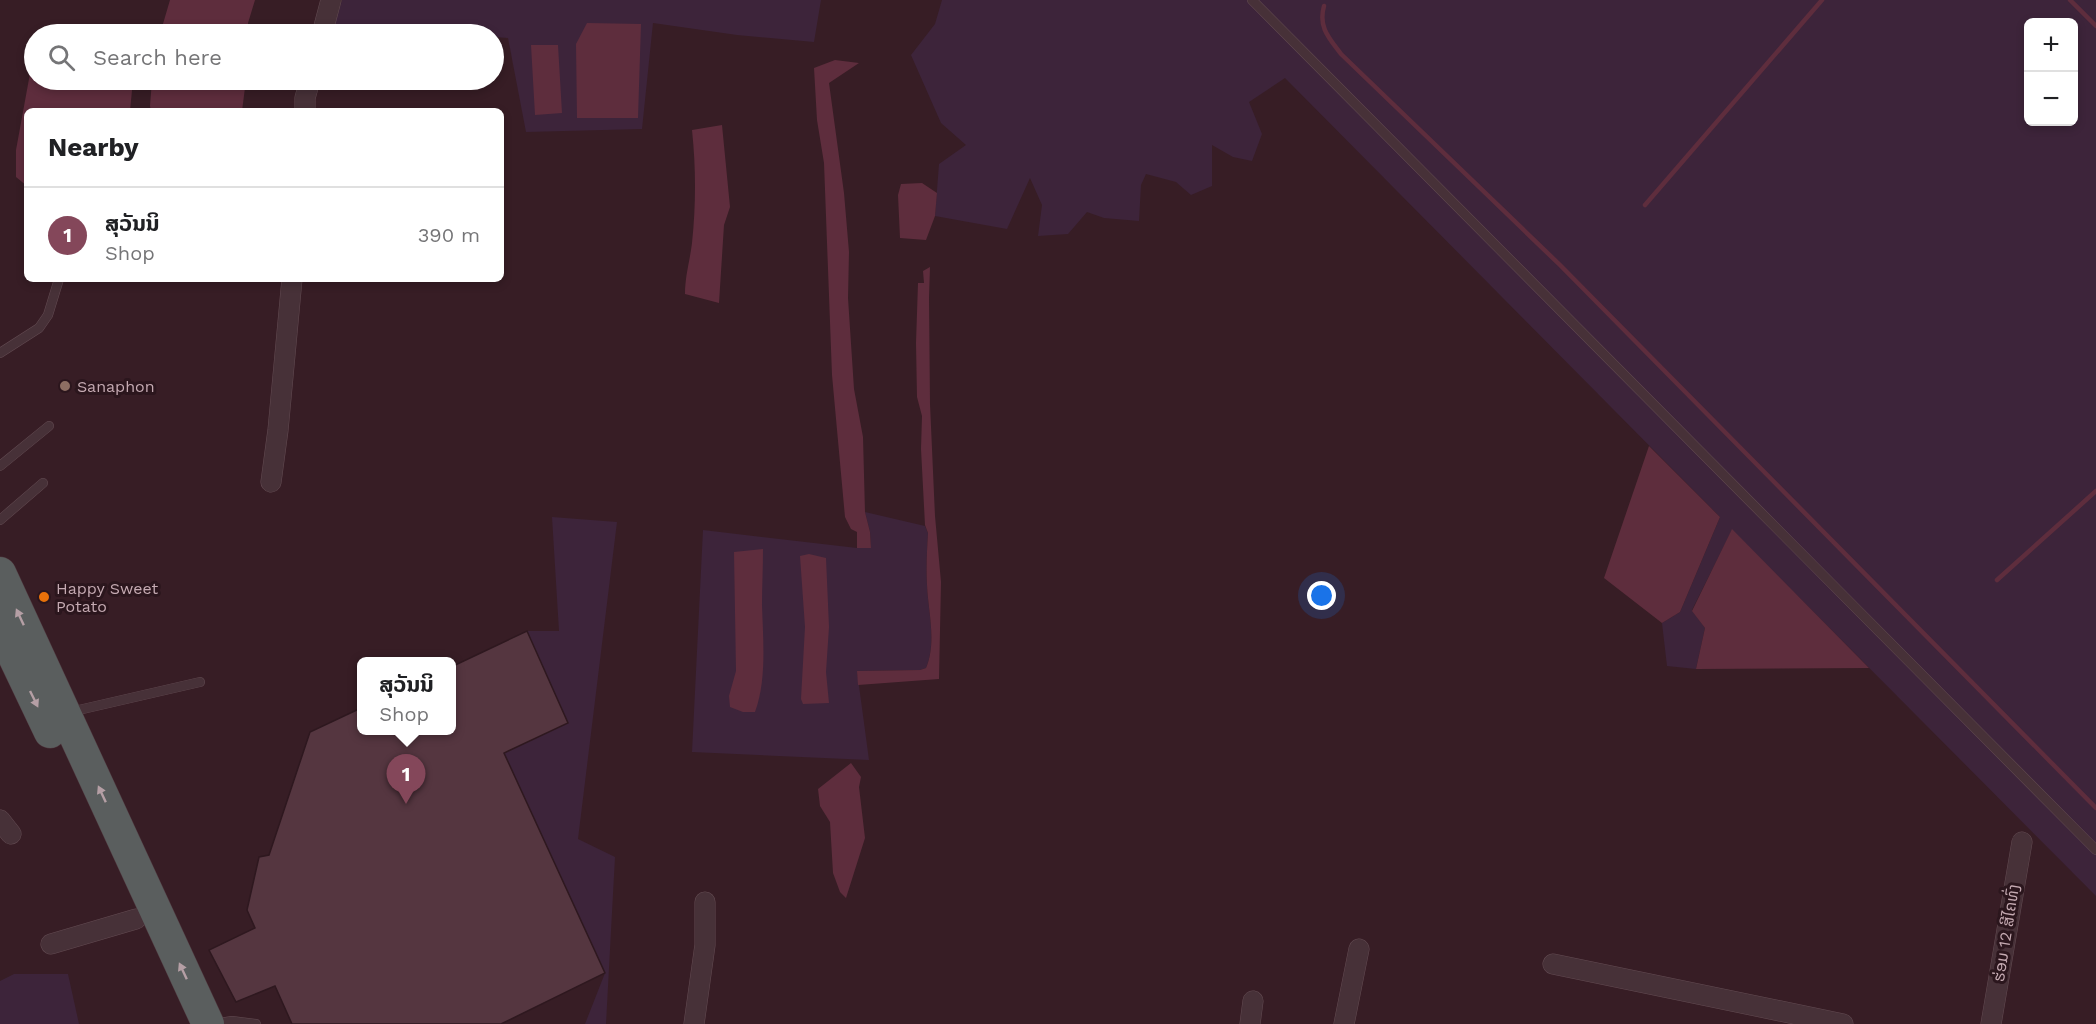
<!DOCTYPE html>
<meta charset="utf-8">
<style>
:root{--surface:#fff;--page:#f2f2f2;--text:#202124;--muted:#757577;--line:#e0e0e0;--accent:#84475a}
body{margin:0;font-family:"Work Sans","Noto Sans Lao",sans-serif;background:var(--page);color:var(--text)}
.controls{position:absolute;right:18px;top:18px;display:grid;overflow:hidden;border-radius:9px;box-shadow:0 3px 9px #0003}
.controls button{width:54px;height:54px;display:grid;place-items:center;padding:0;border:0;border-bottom:2px solid var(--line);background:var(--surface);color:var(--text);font:30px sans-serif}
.you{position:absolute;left:1322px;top:596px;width:21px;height:21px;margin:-15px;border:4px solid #fff;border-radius:50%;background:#1a73e8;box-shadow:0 0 0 9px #1a73e833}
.badge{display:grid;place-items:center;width:39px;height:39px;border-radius:50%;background:var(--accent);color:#fff;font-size:20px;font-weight:700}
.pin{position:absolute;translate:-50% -50px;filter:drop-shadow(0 2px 3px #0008)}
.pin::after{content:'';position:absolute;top:32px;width:21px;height:18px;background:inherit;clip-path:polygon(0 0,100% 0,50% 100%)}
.popup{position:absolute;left:357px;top:657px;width:99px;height:78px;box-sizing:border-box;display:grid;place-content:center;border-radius:9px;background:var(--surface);filter:drop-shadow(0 2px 4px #0005);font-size:20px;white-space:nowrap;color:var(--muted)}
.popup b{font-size:22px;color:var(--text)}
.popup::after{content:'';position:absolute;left:50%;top:100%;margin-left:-12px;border:12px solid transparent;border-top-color:var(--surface)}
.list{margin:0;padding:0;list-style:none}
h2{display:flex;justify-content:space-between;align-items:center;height:78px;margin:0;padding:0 24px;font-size:26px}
h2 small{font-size:20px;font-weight:400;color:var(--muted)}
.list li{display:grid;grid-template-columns:39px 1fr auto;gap:18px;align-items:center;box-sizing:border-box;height:96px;padding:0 24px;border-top:2px solid var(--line)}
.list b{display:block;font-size:22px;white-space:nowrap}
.list p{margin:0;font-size:20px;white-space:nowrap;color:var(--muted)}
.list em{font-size:20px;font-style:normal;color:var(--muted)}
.icon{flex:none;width:33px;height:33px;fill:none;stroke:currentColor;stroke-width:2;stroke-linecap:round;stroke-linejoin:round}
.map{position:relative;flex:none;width:2096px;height:1024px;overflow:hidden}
.search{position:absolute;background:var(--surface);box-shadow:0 3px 9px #0003;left:24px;top:24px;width:480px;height:66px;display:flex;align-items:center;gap:15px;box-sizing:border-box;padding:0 21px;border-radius:33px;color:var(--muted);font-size:22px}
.panel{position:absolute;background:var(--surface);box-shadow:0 3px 9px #0003;left:24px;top:108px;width:480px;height:174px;border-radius:9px}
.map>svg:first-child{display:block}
</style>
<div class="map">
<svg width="2096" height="1024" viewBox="0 0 2096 1024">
<rect width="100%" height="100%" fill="#371d25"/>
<!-- green -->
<path fill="#3d243a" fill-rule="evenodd" d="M342,0H821L814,42L737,35L653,23L642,129L526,132L508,38L494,37V34H452L334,27Z
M942,0H2096V896L1732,530L1692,610L1705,628L1696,669L1667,666L1662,623L1680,612L1720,517L1285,78L1249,102L1262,134L1252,161L1233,157L1212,145V186L1191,195L1176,182L1146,174L1141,185L1139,221L1104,218L1087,212L1068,234L1038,236L1042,205L1030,178L1007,229L935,216L939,164L966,145L941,123L911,55L935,24ZM2028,22H2074V122H2028Z
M865,512L925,526L928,533C927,550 926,568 927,585C928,611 937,642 926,668L920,670L857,671L869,760L692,752L703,530L857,548H871L870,532Z
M552,517L617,522L578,839L615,857L606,1024H585L605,973L504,753L568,723L527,631H559Z
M14,974H68L79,1024H0V981Z"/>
<!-- water -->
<path fill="#5e2d3d" d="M170,0H255L248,23V34H160Z
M587,23L641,24L638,118H577L576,44Z
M531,45H558L562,113L535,115Z
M835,60L859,63L829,83L844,193L849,252L848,298L854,389L863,437L865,512L870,532L871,548H857V532L851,529L845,517L832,375L824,163L817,120L814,68Z
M34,62V80H133L130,111H27V186L16,177V150L31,68Z
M152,80H246L242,111H151L150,106Z
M722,125L730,207L724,225L719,303L685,294C685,276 690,260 692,243C696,205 696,168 692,130Z
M922,183L937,193L935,216L926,240L900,238L898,195L901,184Z
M930,267L929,298L930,404L935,516L941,582L939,679L858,685L857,671L920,670L926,668C937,642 928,611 927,585C926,568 927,550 928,533L925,525L921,449L922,416L917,397L916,343L918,283H924L923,271Z
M1649,446L1720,517L1680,612L1662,623L1604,578Z
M1732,529L1869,668L1696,669L1705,628L1692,611Z
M763,549C763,568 762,587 762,605C763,639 767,680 755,712H743L730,707L729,696L736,671L734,552Z
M809,554L826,558L829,627L826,672L829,703L803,704L801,699L805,627L800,556Z
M851,763L861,777L859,787L865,838L846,898L840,892L833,873L830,822L820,806L818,789Z"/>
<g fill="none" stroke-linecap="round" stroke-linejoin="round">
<!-- stream -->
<path stroke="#5e2d3d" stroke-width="4.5" d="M2070,0L2096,26
M1324,6C1318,27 1329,38 1341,54L1560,265L2096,808
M1645,205L1822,0
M1997,580L2096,491"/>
</g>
<!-- building -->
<path fill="#553640" stroke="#2e181f" stroke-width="1.5" d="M527,631L568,723L504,753L605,973L501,1024H292L275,986L236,1002L209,950L255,928L247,910L259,857L269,855L310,732L361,708V730H451V667Z"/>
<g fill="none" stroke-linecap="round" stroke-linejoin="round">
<!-- service casing -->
<g stroke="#634b52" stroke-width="10">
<path id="service" d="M1252,0L2096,850
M0,353L39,328L48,315L59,279
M0,466L49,426
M0,520L43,483
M70,712L200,682
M213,1024L232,1021L256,1024"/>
</g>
<!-- minor casing -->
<g stroke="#634b52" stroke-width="21">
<path id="minor" d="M322,34L331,0
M305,111V98L310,80
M271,482L278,430L292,279
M0,820L11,834
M51,944L136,919
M1553,964L1843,1024
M694,1024L705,945V902
M1250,1024L1253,1001
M1344,1024L1359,949
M1991,1024L2022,842"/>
</g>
<!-- trunk casing -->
<g stroke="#4f383f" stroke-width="33">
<path id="trunk" d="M0,573L208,1024
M0,627L50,732"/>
</g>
<!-- service -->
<use href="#service" stroke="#473138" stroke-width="9"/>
<!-- minor -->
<use href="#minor" stroke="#473138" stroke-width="20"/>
<!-- trunk -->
<use href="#trunk" stroke="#5a5e5e" stroke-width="32"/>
</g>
<!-- one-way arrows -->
<defs><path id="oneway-solid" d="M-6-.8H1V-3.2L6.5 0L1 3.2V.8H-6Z" transform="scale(1.5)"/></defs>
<g fill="#b59fa5">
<use href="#oneway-solid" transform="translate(20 617) rotate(-115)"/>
<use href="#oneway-solid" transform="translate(34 699) rotate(64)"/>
<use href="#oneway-solid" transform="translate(102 794) rotate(-115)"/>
<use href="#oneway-solid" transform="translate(183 971) rotate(-115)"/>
</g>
<!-- markers -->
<circle fill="#8d6e63" stroke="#2b161d" stroke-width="2" cx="65" cy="386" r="6"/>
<circle fill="#e8710a" stroke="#2b161d" stroke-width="2" cx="44" cy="597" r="6"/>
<g text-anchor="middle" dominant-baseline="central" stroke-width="6" stroke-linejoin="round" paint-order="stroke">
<!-- poi labels -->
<g font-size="16" fill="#c5aab2" stroke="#2b161d" text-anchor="start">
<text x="77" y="386">Sanaphon</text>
<text x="56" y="588">Happy Sweet<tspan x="56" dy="18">Potato</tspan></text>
</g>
<!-- street labels -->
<g font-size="16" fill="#c5aab2" stroke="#2b161d">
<text transform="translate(2006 933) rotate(-81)">ຮ່ອມ 12 ສີໄຄທົ່ງ</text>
</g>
</g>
</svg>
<div class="controls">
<button>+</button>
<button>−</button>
</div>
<div class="you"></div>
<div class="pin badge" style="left:406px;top:804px">1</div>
<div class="popup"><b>ສຸວັນນິ</b>Shop</div>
<div class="search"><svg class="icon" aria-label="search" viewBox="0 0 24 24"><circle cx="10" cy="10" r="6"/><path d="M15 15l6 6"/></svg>Search here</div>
<section class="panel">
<h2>Nearby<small></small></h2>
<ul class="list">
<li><span class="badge">1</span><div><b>ສຸວັນນິ</b><p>Shop</p></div><em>390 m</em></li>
</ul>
</section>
</div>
